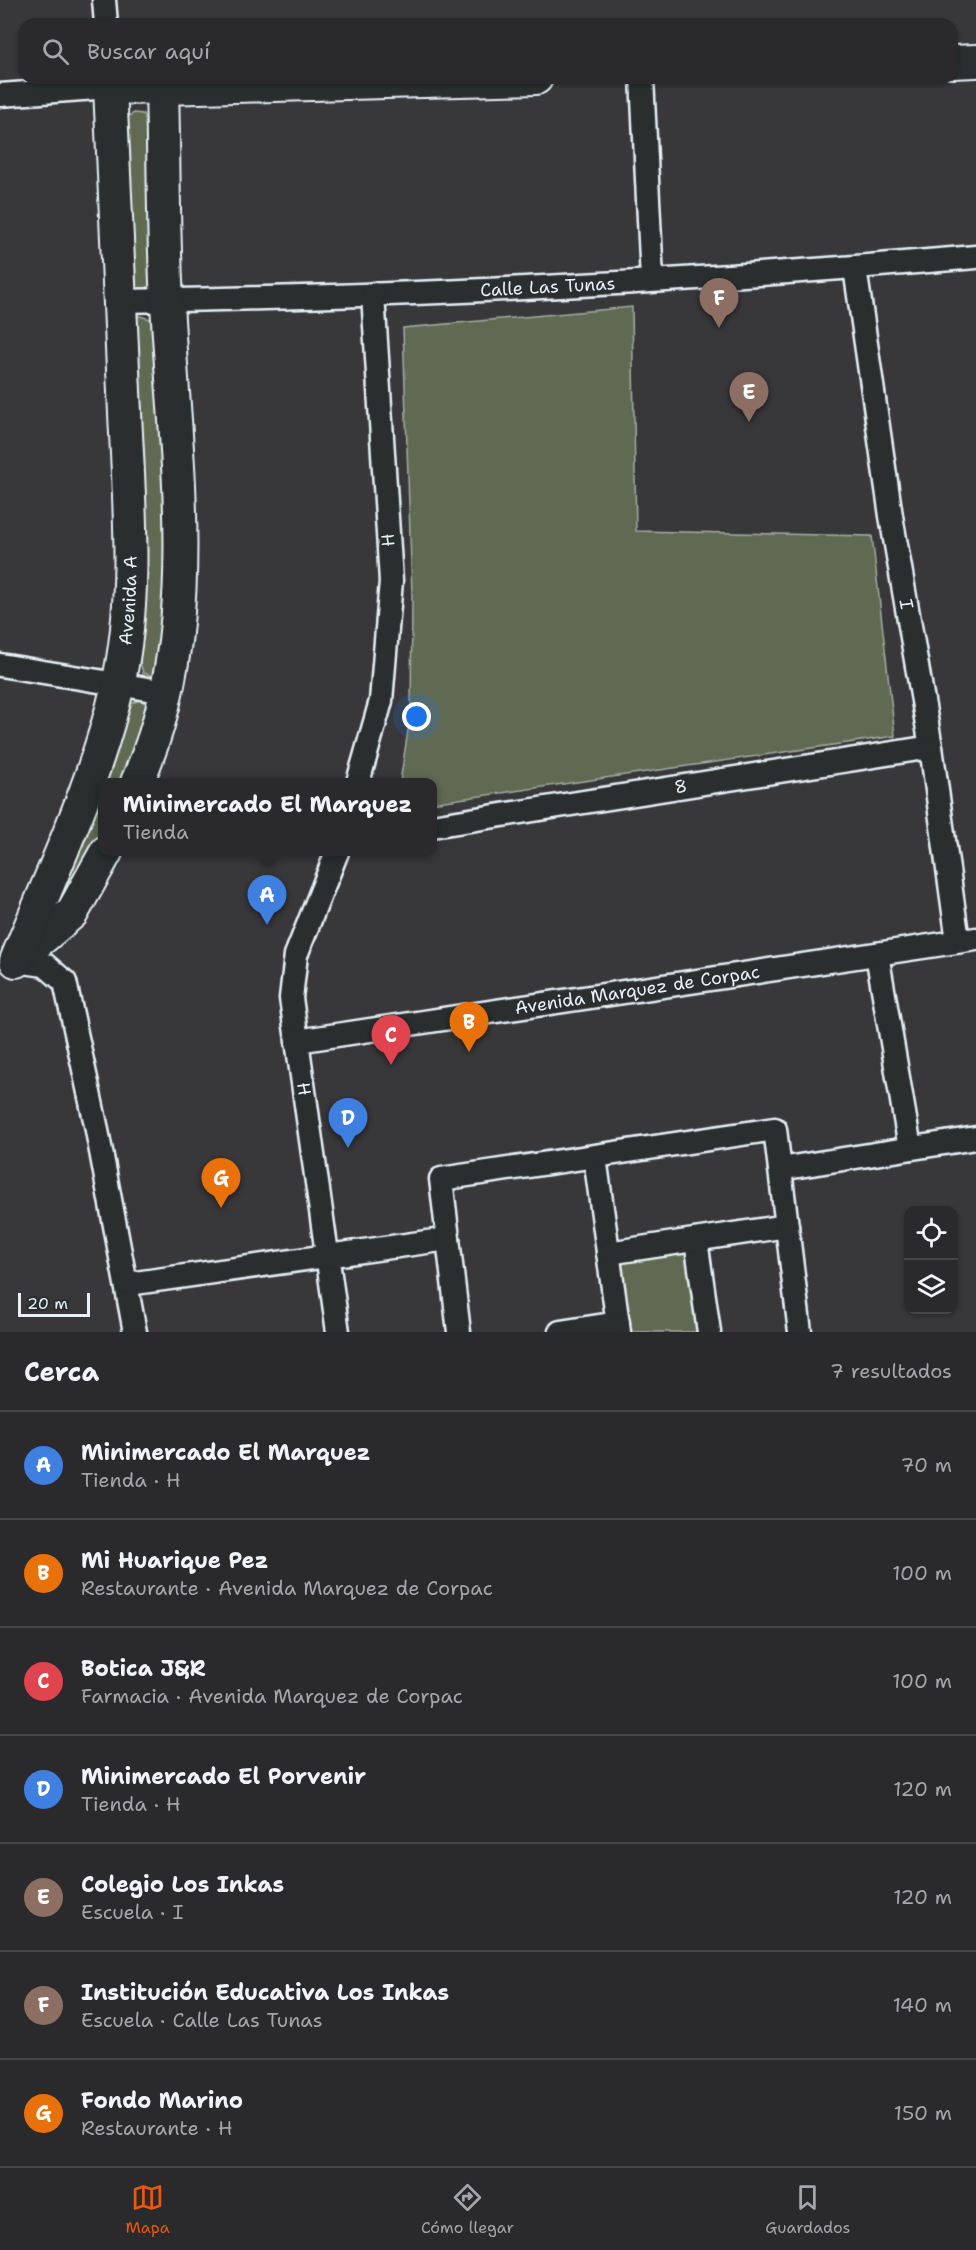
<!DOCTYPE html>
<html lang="es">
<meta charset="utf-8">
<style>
:root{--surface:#2a292b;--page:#363537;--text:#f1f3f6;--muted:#a5a6a9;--line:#464547;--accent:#ea580c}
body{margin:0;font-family:"Shantell Sans",sans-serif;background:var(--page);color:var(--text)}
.controls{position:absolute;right:18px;bottom:18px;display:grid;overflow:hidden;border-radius:12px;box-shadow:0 2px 4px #0004}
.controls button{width:54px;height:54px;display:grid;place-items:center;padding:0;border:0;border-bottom:2px solid var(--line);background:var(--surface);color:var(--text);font:30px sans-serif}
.scale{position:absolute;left:18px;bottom:15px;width:72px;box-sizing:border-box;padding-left:6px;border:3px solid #e8f1f8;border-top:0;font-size:16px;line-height:21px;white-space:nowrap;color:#e8f1f8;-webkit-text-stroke:4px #2a2d2e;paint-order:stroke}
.you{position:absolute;left:417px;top:717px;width:21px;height:21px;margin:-15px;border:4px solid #fff;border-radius:50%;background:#1a73e8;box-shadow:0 0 0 9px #1a73e833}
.badge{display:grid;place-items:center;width:39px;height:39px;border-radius:50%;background:var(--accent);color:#fff;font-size:20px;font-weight:700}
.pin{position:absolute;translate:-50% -50px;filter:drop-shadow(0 2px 3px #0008)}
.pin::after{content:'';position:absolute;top:32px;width:21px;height:18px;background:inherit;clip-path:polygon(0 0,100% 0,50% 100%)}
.popup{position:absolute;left:98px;top:778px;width:339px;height:78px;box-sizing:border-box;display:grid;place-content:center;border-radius:12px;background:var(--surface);filter:drop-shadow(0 2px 4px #0005);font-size:20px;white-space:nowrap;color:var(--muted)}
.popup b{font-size:22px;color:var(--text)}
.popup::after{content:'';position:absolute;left:50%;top:100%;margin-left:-12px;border:12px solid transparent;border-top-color:var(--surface)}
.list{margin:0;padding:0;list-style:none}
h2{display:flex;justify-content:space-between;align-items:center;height:78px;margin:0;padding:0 24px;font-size:26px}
h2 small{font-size:20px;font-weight:400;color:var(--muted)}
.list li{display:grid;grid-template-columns:39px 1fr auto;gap:18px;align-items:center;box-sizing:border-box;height:108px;padding:0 24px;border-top:2px solid var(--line)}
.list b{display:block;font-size:22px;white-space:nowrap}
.list p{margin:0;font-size:20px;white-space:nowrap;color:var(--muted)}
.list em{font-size:20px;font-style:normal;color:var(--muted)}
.icon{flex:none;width:33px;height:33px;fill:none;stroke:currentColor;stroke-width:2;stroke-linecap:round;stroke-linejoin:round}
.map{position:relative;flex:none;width:976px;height:1332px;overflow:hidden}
.search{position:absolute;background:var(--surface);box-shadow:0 2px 4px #0004;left:18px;right:18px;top:18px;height:66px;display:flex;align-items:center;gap:15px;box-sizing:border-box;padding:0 21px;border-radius:18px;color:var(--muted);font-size:22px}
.sheet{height:834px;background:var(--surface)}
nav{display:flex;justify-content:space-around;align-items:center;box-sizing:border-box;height:84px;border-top:2px solid var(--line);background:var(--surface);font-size:16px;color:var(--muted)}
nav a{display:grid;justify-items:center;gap:3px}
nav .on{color:var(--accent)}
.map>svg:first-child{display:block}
</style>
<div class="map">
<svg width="976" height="1332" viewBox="0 0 976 1332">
<rect width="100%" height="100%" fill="#383739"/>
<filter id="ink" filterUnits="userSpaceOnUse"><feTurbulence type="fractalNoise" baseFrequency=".0167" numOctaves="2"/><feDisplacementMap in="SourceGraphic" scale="12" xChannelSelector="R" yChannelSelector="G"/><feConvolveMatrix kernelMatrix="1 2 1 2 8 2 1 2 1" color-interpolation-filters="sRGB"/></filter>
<g filter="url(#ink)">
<!-- green -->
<path fill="#606b52" stroke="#a4aea5" stroke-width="1.5" d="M134,113L143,114L148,127L151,284L145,289H137L132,283L121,121Z
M632,307L636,531L872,536L895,736L432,803V782H400L411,711L412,595L403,328Z
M136,315L154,320L172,571L157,674L153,676L143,673L139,658L129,322Z
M140,700L146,704L150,713L126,782H102V841L61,901L56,888L129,704Z
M696,1240L709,1332H619L608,1253Z"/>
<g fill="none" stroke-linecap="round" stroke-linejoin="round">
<!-- street casing -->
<g stroke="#e8f1f8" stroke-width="27">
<g id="street">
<path d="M104,0L106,24"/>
<path d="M642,78L652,280"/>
<path d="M0,95L110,87L109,78"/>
<path id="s1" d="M855,268L891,516L931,747L958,941"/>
<path id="s2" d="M119,301C405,297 691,282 976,257"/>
<path d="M0,665L166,692"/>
<path d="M358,782L381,701L391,581L373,294"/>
<path id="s3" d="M432,826L931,747"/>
<path id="s4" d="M337,852L296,955L291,998L338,1332"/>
<path d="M877,954L910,1148"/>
<path d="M16,961L45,965L65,982L96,1125L135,1332"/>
<path id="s5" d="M297,1041L976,939"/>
<path d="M595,1157L619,1332"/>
<path d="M780,1169L976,1138"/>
<path d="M696,1240L709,1332"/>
<path d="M608,1253L787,1226"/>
<path d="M128,1284L448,1239"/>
<path d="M459,1332L441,1179L775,1129L800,1332"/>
<path d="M560,1332L618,1323"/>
</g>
</g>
<!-- secondary casing -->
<g stroke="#e8f1f8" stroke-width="36">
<g id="secondary">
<path d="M952,62L976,61"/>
<path d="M137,782C205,632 175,461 167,302C163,231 164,160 162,88"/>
<path d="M21,956L72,913L106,852"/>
<path id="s6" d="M16,961C53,870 96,781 118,685C138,596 129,503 125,413C119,304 115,195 110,87L162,88L536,78"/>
</g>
</g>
<!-- street -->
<use href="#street" stroke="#2a2d2e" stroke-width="22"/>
<!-- secondary -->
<use href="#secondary" stroke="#2a2d2e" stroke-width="32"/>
</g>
</g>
<g text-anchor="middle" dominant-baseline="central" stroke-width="4.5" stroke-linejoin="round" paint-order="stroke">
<!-- street labels -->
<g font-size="18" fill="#e8f1f8" stroke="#2a2d2e">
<text stroke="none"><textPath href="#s2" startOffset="429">Calle Las Tunas</textPath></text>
<text transform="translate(388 540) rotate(-94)">H</text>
<text stroke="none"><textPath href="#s6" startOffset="380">Avenida A</textPath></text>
<text stroke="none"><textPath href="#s1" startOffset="340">I</textPath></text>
<text stroke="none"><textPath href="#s3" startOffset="252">8</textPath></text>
<text stroke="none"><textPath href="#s5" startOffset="344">Avenida Marquez de Corpac</textPath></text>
<text stroke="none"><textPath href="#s4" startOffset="246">H</textPath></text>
</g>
</g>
</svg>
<div class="controls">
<button><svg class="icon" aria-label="locate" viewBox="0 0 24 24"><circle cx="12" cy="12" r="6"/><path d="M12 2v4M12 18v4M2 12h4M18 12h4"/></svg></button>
<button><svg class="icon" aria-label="layers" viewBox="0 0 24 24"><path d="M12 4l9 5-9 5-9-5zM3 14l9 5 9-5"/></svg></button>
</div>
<div class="scale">20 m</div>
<div class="you"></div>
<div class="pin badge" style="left:267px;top:925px;background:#3f7fe0">A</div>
<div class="popup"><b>Minimercado El Marquez</b>Tienda</div>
<div class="pin badge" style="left:469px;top:1052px;background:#e8710a">B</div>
<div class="pin badge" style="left:391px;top:1065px;background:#e0444e">C</div>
<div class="pin badge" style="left:348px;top:1148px;background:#3f7fe0">D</div>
<div class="pin badge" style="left:749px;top:422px;background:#8d6e63">E</div>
<div class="pin badge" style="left:719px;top:328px;background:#8d6e63">F</div>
<div class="pin badge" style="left:221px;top:1208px;background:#e8710a">G</div>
<div class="search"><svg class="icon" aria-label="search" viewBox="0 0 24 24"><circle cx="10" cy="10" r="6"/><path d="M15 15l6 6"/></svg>Buscar aquí</div>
</div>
<section class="sheet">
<h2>Cerca<small>7 resultados</small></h2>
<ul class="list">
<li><span class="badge" style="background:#3f7fe0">A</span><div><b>Minimercado El Marquez</b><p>Tienda · H</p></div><em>70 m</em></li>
<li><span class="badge" style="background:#e8710a">B</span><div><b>Mi Huarique Pez</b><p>Restaurante · Avenida Marquez de Corpac</p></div><em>100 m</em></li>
<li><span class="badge" style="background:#e0444e">C</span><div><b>Botica J&amp;R</b><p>Farmacia · Avenida Marquez de Corpac</p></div><em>100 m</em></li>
<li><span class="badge" style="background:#3f7fe0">D</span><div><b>Minimercado El Porvenir</b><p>Tienda · H</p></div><em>120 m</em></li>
<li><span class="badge" style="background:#8d6e63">E</span><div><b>Colegio Los Inkas</b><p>Escuela · I</p></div><em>120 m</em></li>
<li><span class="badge" style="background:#8d6e63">F</span><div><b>Institución Educativa Los Inkas</b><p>Escuela · Calle Las Tunas</p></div><em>140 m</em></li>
<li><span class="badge" style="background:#e8710a">G</span><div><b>Fondo Marino</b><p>Restaurante · H</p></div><em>150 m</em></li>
</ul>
</section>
<nav>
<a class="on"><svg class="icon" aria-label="map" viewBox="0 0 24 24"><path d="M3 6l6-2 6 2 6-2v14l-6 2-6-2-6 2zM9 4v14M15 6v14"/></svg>Mapa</a>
<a><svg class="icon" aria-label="directions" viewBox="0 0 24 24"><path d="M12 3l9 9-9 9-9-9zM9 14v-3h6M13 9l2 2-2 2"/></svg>Cómo llegar</a>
<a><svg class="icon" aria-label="saved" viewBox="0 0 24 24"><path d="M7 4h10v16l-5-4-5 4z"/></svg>Guardados</a>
</nav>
